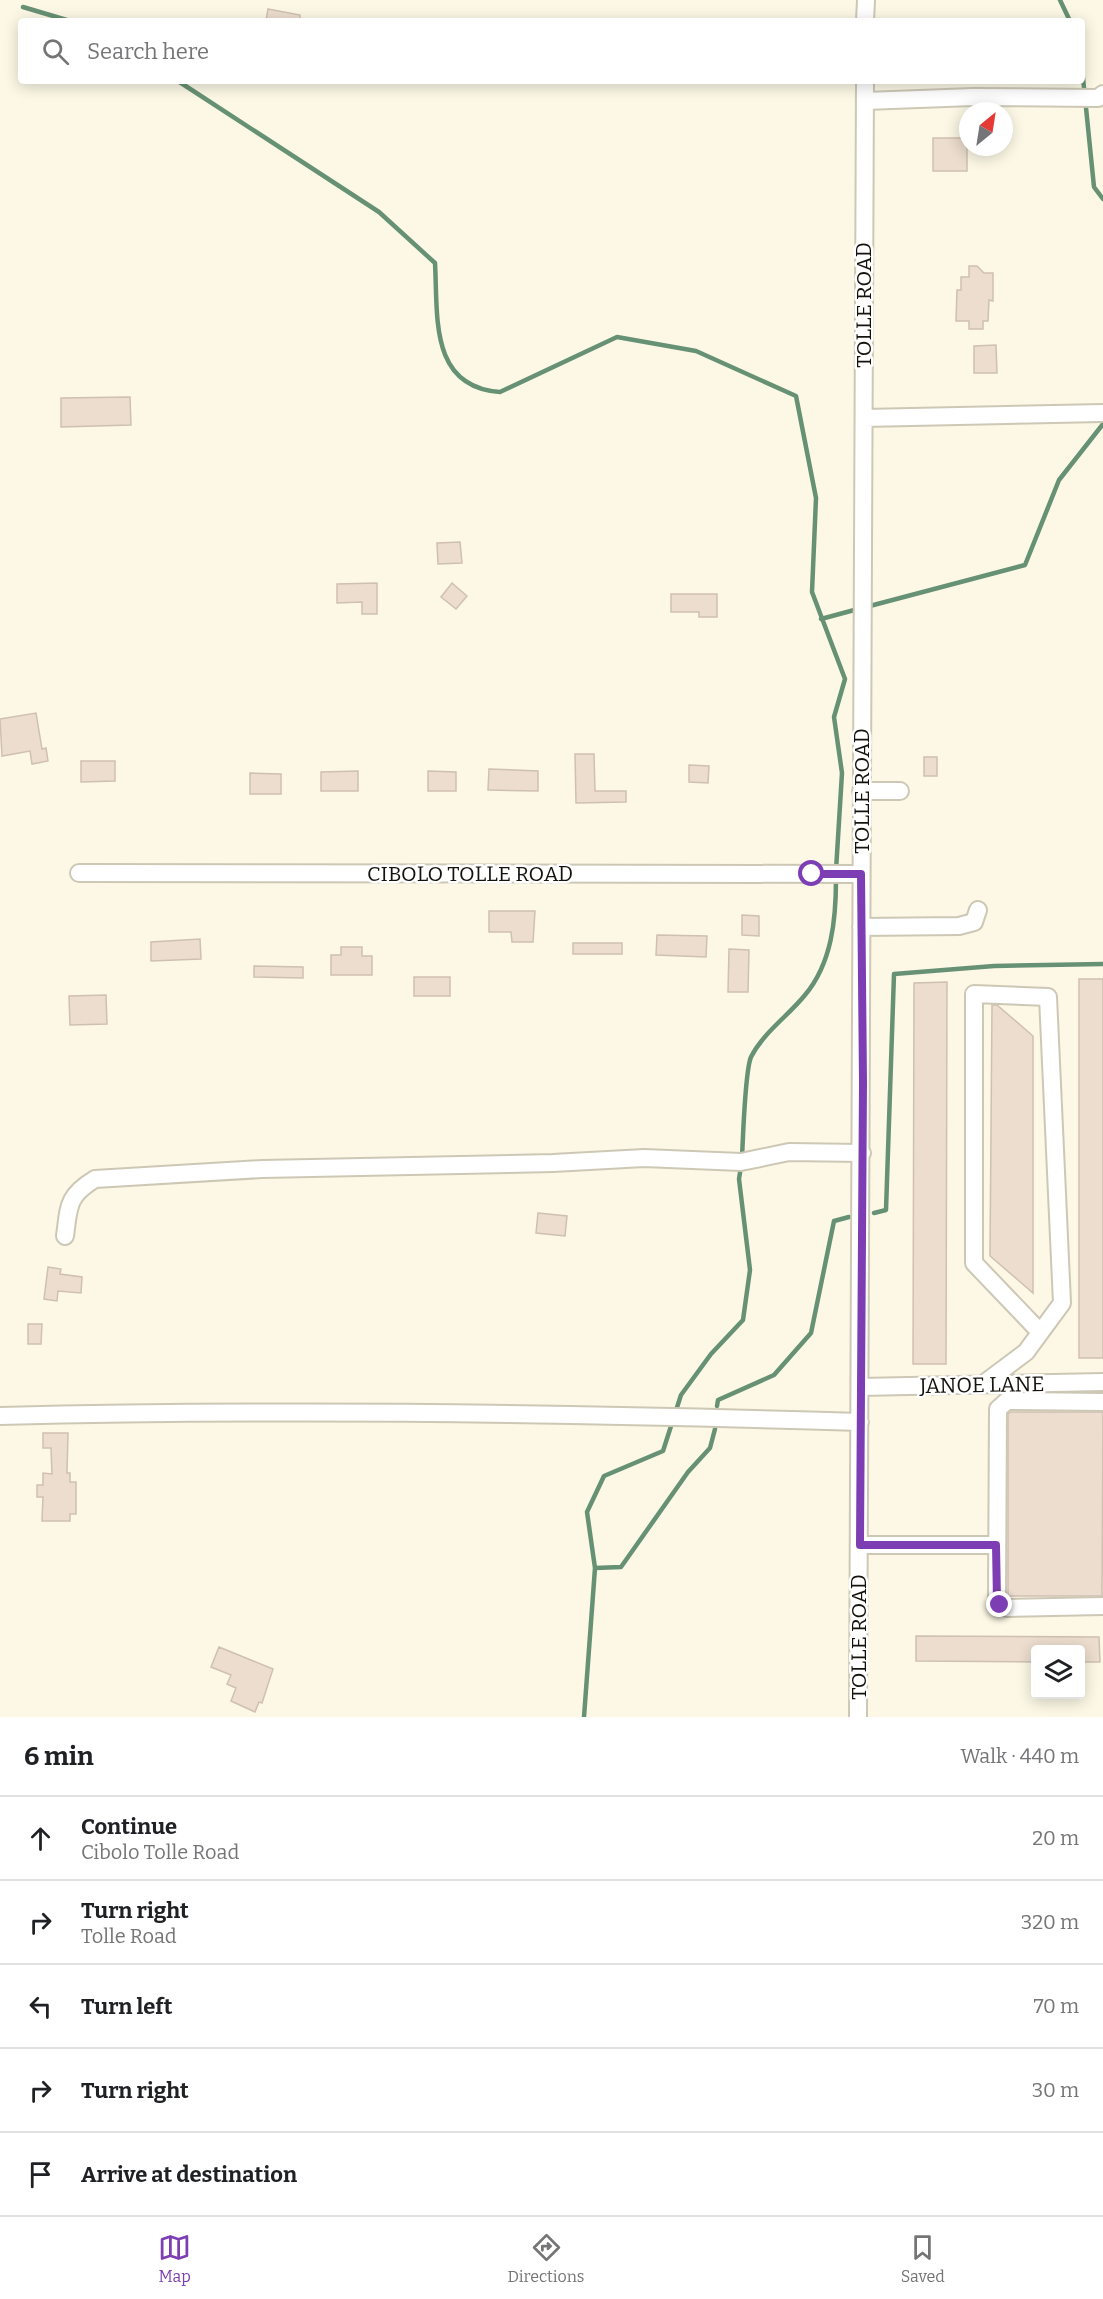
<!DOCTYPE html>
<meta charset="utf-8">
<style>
:root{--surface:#fff;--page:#f6f6f6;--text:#202124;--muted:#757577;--line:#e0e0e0;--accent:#7e3eb3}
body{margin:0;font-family:Bitter,serif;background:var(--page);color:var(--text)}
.controls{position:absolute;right:18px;bottom:18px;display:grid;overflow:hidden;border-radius:6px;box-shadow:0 3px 15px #0003}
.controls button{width:54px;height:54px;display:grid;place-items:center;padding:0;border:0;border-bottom:2px solid var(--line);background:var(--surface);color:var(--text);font:30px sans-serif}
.compass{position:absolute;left:959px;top:102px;width:54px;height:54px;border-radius:50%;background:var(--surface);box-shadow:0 3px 15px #0003;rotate:30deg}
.stop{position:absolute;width:18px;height:18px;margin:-14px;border:4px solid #7e3eb3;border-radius:50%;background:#fff}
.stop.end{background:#7e3eb3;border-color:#fff;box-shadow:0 2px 6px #0008}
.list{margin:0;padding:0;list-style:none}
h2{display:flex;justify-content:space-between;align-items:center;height:78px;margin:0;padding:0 24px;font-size:26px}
h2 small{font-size:20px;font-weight:400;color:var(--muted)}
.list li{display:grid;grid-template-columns:39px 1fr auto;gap:18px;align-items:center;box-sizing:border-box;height:84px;padding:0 24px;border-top:2px solid var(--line)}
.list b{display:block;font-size:22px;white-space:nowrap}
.list p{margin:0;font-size:20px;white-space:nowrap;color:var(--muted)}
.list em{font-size:20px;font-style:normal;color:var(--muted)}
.icon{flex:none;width:33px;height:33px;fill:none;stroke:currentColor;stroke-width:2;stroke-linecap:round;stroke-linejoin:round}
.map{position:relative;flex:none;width:1103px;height:1717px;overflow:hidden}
.search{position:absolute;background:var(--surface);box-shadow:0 3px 15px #0003;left:18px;right:18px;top:18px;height:66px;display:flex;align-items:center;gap:15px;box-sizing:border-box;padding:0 21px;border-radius:6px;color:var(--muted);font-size:22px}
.sheet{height:498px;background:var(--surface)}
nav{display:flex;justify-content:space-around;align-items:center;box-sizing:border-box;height:84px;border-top:2px solid var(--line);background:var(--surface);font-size:16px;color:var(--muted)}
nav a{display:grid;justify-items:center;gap:3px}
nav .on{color:var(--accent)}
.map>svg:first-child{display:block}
</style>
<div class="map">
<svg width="1103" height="1717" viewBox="0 0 1103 1717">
<rect width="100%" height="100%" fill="#fcf8e5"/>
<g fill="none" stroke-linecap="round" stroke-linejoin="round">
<!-- stream -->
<path stroke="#679174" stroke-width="4.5" d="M1060,0L1070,21
M23,7L70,21
M1082,68L1094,187L1103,199
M178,81L379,212L435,263C438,316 429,387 500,392L617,337L696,351L796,396L816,498L812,592L845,679L834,717L842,773L836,870
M866,607L1025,565L1059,480L1103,424
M821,619L858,609
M742,1158C743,1138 745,1071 751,1057C763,1033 788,1016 805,995C832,963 836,919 836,879
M874,1213L886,1210L894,974L994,966L1103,964
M717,1406L718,1400L774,1375L811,1333L834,1221L849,1217
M595,1568L621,1567L688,1472L710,1448L715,1429
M584,1717L595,1568L587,1512L604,1476L663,1451L681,1395L711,1354L743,1320L750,1270L739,1179L741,1166"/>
</g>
<!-- building -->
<path fill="#ecddce" stroke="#cfc0b2" stroke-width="1.5" d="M268,9L300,15V21H266Z
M933,138H967V171H933Z
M969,266H977L984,273H993V301L989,300L988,321H983V329H969V321H956L957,290H961V277H969Z
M996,345L997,373H974V346Z
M130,397L131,425L61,427V398Z
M460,542L462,563L438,564L437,543Z
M377,583V614H362V602L337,603V584Z
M452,583L467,596L456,609L441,597Z
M671,594H717V617H699V612H671Z
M36,713L42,749L46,748L48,761L32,764L30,751L2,756L0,719Z
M575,754H594L595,791H626V802L576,803Z
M924,757H937V776H924Z
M81,761H115V781L81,782Z
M689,765L709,766L708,783L689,782Z
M489,769L538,771V791L488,790Z
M358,771V791H321V772Z
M428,771L456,772V791H428Z
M250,773L281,774V794H250Z
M489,911H535L533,942H512L511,932H489Z
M742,915L759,916V936L742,935Z
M657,935L707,936L706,957L656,955Z
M200,939L201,959L151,961V942Z
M573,943H622V954H573Z
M341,947H362V956H372V975H331V955H341Z
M729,949L749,950L748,992H728Z
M254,966L303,967V978L254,977Z
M414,977H450V996H414Z
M1079,979H1103V1358H1079Z
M947,982L946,1364H913L914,983Z
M106,995L107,1024L70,1025L69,996Z
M992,1005H997L1033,1036V1293L990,1256Z
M538,1213L567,1216L565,1236L536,1233Z
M48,1267L61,1269L60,1274L82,1277L81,1293L58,1291L57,1301L44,1299Z
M28,1324H42L41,1344H28Z
M1011,1412H1103L1102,1596H1008V1414Z
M43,1433H68L67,1473H70V1482H76V1514H70V1521H42L43,1497H37V1485H43V1473L52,1474L51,1448H43Z
M916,1636L1099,1637L1100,1662H1080V1650H1035V1662L916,1661Z
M219,1647L273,1669L262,1703L259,1702L255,1712L231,1701L236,1688L227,1684L231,1675L211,1667Z"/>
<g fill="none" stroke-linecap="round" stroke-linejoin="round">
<!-- minor casing -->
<g stroke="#cdc8b6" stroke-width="20">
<path id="minor" d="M865,21L866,0
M865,101L973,97L1098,98L1103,94
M864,418L1103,413
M861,791H900
M79,873L861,874
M861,927L959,926L974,922L978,910
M65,1236C69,1206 67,1196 95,1179L262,1169L553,1163L644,1158L741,1162L789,1152L862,1153
M982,1385L1026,1352L1062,1303L1048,997L974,994V1263L1040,1332
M860,1387L1103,1382
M1103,1402L1007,1401L998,1409L997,1601L1007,1608L1103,1606
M0,1416C286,1409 574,1413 860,1422
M860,1545H996
M858,1717L865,81"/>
</g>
<!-- minor -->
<use href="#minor" stroke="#fff" stroke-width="16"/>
</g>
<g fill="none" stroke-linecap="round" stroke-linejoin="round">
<!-- route -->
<path stroke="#7e3eb3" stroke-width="8" d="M812,874H861L863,1082L860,1545H996L997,1601L1000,1605"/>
</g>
<g text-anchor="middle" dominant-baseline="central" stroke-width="5" stroke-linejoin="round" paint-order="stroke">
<!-- street labels -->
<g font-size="21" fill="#14120c" stroke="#fff">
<text transform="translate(864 305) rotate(-90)">TOLLE ROAD</text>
<text transform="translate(862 791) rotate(-90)">TOLLE ROAD</text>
<text x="470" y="874">CIBOLO TOLLE ROAD</text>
<text transform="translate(982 1385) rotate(-1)">JANOE LANE</text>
<text transform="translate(859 1637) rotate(-90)">TOLLE ROAD</text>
</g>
</g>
</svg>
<div class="controls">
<button><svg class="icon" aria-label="layers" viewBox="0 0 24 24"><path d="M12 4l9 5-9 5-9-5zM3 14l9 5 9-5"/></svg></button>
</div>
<svg class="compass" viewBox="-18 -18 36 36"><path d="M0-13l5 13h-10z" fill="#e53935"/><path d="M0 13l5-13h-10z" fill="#757577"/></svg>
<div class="stop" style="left:812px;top:874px"></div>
<div class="stop end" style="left:1000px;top:1605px"></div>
<div class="search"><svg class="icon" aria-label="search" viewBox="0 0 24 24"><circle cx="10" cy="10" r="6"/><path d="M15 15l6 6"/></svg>Search here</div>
</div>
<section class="sheet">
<h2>6 min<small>Walk · 440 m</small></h2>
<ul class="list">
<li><svg class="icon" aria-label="ahead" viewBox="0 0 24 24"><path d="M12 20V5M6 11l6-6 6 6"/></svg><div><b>Continue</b><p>Cibolo Tolle Road</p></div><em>20 m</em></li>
<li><svg class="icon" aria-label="right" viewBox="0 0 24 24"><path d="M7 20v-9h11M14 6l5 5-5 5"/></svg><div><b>Turn right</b><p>Tolle Road</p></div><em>320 m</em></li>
<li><svg class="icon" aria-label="left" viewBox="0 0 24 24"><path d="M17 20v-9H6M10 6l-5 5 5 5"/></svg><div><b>Turn left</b></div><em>70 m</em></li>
<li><svg class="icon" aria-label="right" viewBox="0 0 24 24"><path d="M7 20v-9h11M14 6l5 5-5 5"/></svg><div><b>Turn right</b></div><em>30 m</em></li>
<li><svg class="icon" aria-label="arrive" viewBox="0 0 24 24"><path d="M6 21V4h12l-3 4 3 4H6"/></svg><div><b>Arrive at destination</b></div></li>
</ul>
</section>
<nav>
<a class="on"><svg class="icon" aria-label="map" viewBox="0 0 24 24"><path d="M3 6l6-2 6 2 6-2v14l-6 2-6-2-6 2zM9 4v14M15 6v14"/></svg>Map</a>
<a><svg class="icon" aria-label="directions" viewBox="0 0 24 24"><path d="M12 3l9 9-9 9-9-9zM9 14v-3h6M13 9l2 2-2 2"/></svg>Directions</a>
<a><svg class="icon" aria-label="saved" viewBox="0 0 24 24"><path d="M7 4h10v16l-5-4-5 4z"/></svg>Saved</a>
</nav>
